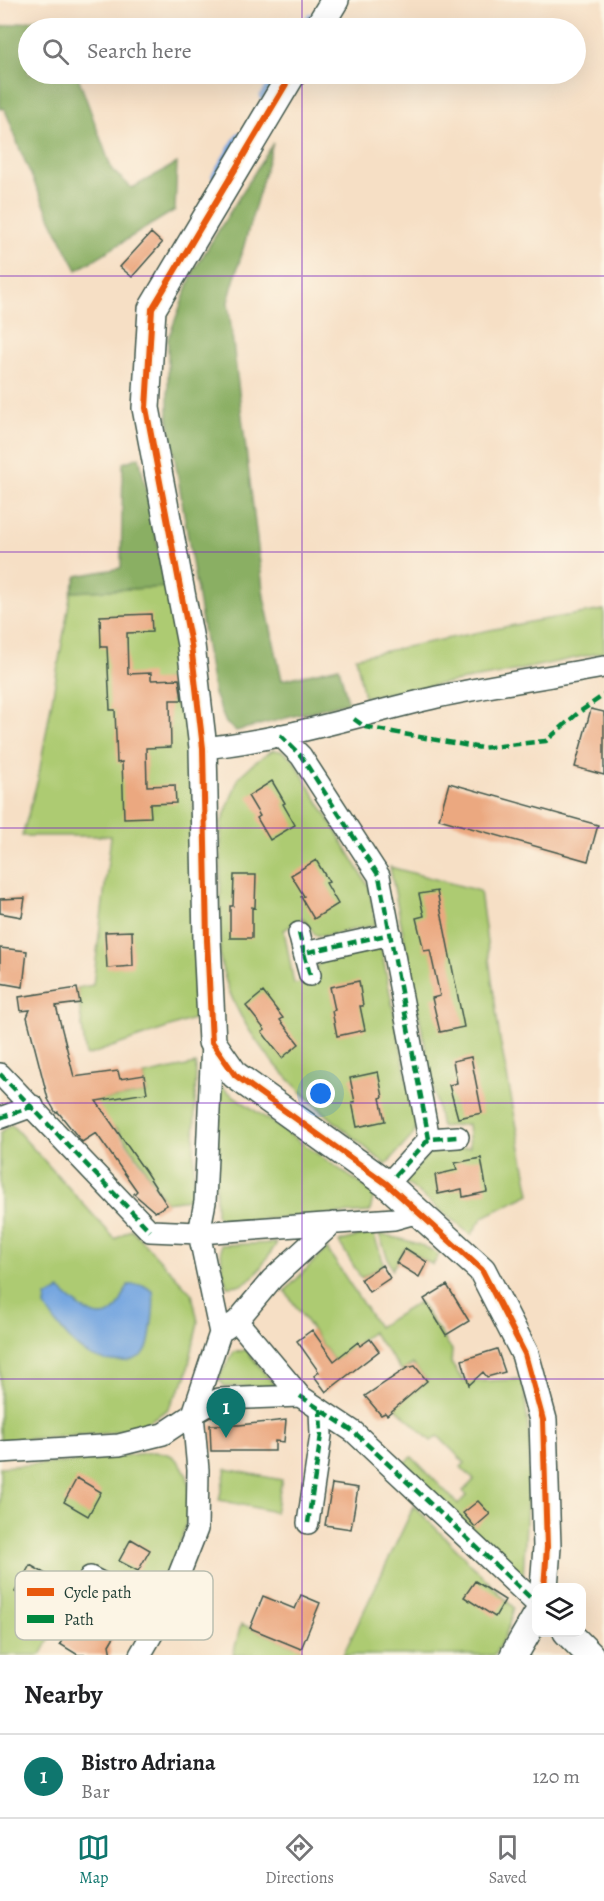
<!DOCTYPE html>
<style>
:root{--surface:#fff;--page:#f6f6f6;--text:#202124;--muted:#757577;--line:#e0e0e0;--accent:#0f766e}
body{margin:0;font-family:Alegreya,serif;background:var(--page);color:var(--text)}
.controls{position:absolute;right:18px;bottom:18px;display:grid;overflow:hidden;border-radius:12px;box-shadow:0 6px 24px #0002}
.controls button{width:54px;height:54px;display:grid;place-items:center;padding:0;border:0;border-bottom:2px solid var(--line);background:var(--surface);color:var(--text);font:30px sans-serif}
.you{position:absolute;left:321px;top:1094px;width:21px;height:21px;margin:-15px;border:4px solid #fff;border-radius:50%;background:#1a73e8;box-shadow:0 0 0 9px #1a73e833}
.badge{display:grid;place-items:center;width:39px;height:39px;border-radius:50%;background:var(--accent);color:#fff;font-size:20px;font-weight:700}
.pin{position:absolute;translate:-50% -50px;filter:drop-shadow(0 2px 3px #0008)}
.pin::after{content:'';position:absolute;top:32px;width:21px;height:18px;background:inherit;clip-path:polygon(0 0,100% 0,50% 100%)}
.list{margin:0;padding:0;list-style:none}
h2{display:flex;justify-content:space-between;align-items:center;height:78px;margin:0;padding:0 24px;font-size:26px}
h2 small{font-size:20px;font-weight:400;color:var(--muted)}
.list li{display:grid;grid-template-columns:39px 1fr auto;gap:18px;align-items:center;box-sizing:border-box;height:84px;padding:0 24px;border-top:2px solid var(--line)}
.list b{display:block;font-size:22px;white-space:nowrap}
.list p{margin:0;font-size:20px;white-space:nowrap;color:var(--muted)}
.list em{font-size:20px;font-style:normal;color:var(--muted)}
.icon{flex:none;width:33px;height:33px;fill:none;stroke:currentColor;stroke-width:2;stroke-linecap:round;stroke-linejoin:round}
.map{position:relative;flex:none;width:604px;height:1655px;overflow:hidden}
.search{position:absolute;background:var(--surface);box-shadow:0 6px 24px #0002;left:18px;right:18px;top:18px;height:66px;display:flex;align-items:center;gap:15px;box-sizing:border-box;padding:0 21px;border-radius:33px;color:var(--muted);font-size:22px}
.sheet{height:162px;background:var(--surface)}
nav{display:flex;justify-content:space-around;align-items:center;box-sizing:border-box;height:84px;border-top:2px solid var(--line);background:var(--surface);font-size:16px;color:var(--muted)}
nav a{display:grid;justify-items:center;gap:3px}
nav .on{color:var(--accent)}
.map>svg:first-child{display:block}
</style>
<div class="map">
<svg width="604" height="1655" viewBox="0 0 604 1655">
<rect width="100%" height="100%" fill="#fcf5e5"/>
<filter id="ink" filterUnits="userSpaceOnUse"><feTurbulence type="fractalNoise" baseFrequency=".0167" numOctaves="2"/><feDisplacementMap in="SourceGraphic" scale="12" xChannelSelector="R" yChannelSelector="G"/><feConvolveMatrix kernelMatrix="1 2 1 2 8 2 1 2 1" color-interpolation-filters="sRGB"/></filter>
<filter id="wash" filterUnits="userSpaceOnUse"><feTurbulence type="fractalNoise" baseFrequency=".008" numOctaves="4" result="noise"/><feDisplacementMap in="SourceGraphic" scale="24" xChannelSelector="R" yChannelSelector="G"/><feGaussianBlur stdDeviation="1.35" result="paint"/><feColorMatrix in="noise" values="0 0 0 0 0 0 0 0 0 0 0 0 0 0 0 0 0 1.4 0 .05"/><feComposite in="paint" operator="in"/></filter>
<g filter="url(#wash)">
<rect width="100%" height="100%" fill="#f6dfc5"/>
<!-- green -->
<path fill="#adcb72" stroke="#668453" stroke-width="1.5" d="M167,587L183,679L164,680L165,701L184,700L192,774L196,893V1018L86,1056L77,988L93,985L111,836H22L38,779L71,592Z
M604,610V652L495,675L364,697L356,657L535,621Z
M273,750L282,751L293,759L369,887L376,925L324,936L315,935L303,918L284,930L294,984L318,980L316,967L322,961L381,948L416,1125L414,1134L386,1165C320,1108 236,1050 220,957L221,824L239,777L255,762Z
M390,867L480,891L500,1040L530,1194L483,1217L471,1235L405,1182L430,1151L470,1147L468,1124L441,1127Z
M196,1064L193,1191L188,1199L165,1202L140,1161L118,1130L97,1115L94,1083L97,1101L147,1093L144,1075Z
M216,1065L221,1087L374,1193L370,1212L224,1222L216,1215Z
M11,1124L115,1239L131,1229L192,1294L198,1322L186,1378L167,1410L141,1426L110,1433L0,1441V1133Z
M379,1234C401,1239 420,1242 439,1255L433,1265L405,1248L392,1270Z
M362,1235H374L384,1264L361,1278L339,1242Z
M277,1243L257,1273L242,1285L227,1286L222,1269L221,1245Z
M327,1249L378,1327L419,1302L452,1350L451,1363L464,1382L523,1379L530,1446L523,1578L403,1464L412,1457L458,1504L467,1495L463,1491L474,1480L461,1467L465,1463L438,1436L431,1441L393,1405L398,1374L413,1393L427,1381L413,1364L402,1371L372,1332L334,1361L285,1291L318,1257Z
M246,1350L275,1386L225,1387L218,1378L234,1352Z
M154,1452C159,1453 164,1453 168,1454C174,1456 178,1461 182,1466C204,1499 175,1554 163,1586C157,1593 152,1596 143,1596L90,1568L41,1655H0V1467L72,1462Z
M226,1469L282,1480L275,1512L219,1500Z
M414,1506L514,1608L505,1637L494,1655H343Z
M241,1624L302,1649L299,1655H233Z"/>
<!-- forest -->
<path fill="#8aaf64" stroke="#54764c" stroke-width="1.5" d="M53,16L59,28H28V74H77L112,170L132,188L177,163L175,210L77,270C56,231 38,192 21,152C15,137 11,122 4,108L0,109V27Z
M273,143L228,302L264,597L282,680L339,667L348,702L236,731L226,723L214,694L168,417V339L194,270Z
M139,457L167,587L71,592L77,576L121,568L123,463Z"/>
<!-- water -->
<path fill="#74a6e0" stroke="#4a728a" stroke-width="1.5" d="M128,1285H143L153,1291C155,1304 153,1316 151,1329C150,1337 149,1349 142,1355C128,1366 99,1362 84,1352C71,1344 53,1320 45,1306L46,1297L60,1290C73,1300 95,1327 114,1311C121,1305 124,1293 128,1285Z"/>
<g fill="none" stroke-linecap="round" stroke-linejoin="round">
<!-- stream -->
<path stroke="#74a6e0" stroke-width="6" d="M302,28L310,16
M262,97L276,74
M214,176L239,135"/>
</g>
<g id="blocks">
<!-- building -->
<path fill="#eba880" d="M151,233L162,243L132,277L120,267Z
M151,614L152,632L127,633L128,674L151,673V680L179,679L182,700H170L171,747L146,748L147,786L175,785L176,803L150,804L151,817L124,818L122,762L117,763L115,710H110L107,647H101L100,616Z
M591,709L604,712V775L575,767Z
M272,781L285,803L283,804L295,825L270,840L257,818L260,816L248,796Z
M449,783L598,825L588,861L439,819Z
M316,860L329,882L326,883L338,904L314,919L301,897L304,896L291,875Z
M234,875H256L255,908L252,907V938H230V906H233Z
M437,891L464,1027L440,1032L432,998L440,996L430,950L424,951L416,918L424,916L419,894Z
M25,898L22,917L0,913V899Z
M132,931L133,966L107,968L105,932Z
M0,948L27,951L23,987L0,983Z
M359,981L363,1006H360L365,1030L337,1036L332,1011L335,1010L330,987Z
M77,988L80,1003L56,1006L74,1077L118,1071L120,1079L144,1075L147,1093L96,1101L145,1171L167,1205L155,1212L134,1194L137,1191L96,1133L82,1142L58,1112L56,1113L48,1099L27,1017L30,1010L21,1011L19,997Z
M263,992L283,1018L280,1020L299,1044L282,1058L262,1032L265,1030L246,1006Z
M471,1057L482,1113L458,1118L449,1085L457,1083L453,1061Z
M378,1072L383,1097L380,1098L385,1121L357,1127L352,1102H355L350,1078Z
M481,1158L487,1192L463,1197L462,1189L438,1194L435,1175L457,1170L455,1163Z
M405,1248L427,1262L419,1277L396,1263Z
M382,1265L390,1278L369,1292L361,1279Z
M447,1285L469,1321L446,1335L424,1299Z
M312,1330L334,1361L358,1342L360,1346L370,1339L379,1351L326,1392L314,1376L319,1372L297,1341Z
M497,1349L505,1372L487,1377L483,1372L469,1385L462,1360Z
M415,1366L427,1381L387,1415L385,1413L381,1415L365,1396L407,1368Z
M286,1420L284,1442L275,1441V1451H211L210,1425H239Z
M77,1478L101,1492L88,1516L64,1502Z
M332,1484L358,1488L351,1529L325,1525Z
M478,1501L490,1514L475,1527L463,1513Z
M131,1539L150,1550L138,1571L119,1561Z
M30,1565L51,1577L36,1603L15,1592Z
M475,1581L505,1600L495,1617L464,1597Z
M301,1595L320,1603L301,1649L250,1628L263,1596L295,1609Z
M81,1607L119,1628L109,1645L111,1655H78L60,1644Z"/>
</g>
</g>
<g filter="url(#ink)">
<use href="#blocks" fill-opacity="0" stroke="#3f554a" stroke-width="1.5"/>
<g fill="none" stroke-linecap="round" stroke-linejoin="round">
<!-- minor casing -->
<g stroke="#3f554a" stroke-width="24">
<path id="minor" d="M280,735L301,756L379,876L429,1139L458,1137
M203,748C283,740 359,715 437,697C492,685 548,677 604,667
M299,933L304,953
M310,975L304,953L391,934
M0,1074L150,1231L199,1233L394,1219L419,1212
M0,1118L33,1106
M395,1176L429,1139
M237,1321L300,1396L354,1432L536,1603
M225,1329L237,1321L272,1279L333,1223
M0,1452L119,1445L163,1434L193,1414L220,1333L199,1233L205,1202L212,1042
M308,1523L321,1435L320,1409
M90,1577L163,1615
M140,1655L163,1615L197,1529L198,1470L193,1414L219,1399L300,1396"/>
</g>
<!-- tertiary casing -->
<g stroke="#3f554a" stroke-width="30">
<path id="tertiary" d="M318,28L335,0
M292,74L152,309L146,408L191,645L203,748L207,940L212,1042L235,1075L387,1184L482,1270L525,1354L543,1420L547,1547L544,1588
M567,1632L590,1655
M514,1655L536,1617"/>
</g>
<!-- minor -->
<use href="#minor" stroke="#fff" stroke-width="21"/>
<!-- tertiary -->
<use href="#tertiary" stroke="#fff" stroke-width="27"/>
<!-- quiet -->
<path stroke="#00873e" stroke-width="4.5" stroke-dasharray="9 4.5" stroke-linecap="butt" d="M354,719L365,727L481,748L546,741L578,713L604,695
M280,735L301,756L379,876L429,1139L458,1137
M299,933L304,953
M310,975L304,953L391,934
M0,1074L150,1231
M0,1118L33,1106
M395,1176L429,1139
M300,1396L354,1432L536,1603
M308,1523L321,1435L320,1409"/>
<!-- cycleway casing -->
<g stroke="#fcf5e5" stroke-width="10">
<path id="cycleway" d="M292,74L152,309L146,408L191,645L203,748L207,940L212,1042L235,1075L387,1184L482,1270L525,1354L543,1420L547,1547L544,1588"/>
</g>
<!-- cycleway -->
<use href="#cycleway" stroke="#e8590c" stroke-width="6"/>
</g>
</g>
<!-- grid -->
<path fill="none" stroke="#7b2cbf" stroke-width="1.5" stroke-opacity="0.55" d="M302,0V28M302,74V1655M0,276H604M0,552H604M0,828H604M0,1103H604M0,1379H604"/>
<!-- legend -->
<rect x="15" y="1571" width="198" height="69" rx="9" fill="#fcf5e5" stroke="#babeb0" stroke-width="1.5"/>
<rect x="27" y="1588" width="27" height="8" fill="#e8590c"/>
<rect x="27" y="1615" width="27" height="8" fill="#00873e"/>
<g font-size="16" fill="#1f3d34">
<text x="64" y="1598">Cycle path</text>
<text x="64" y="1625">Path</text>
</g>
</svg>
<div class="controls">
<button><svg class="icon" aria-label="layers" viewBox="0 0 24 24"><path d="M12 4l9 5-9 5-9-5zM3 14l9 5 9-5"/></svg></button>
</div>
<div class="you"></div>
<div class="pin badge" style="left:226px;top:1438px">1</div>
<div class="search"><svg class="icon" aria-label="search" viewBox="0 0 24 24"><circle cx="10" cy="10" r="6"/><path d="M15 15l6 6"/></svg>Search here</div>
</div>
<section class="sheet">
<h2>Nearby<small></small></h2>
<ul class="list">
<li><span class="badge">1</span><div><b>Bistro Adriana</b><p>Bar</p></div><em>120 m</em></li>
</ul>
</section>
<nav>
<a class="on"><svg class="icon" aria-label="map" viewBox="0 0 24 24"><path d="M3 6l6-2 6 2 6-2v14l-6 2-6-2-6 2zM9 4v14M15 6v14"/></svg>Map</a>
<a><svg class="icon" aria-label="directions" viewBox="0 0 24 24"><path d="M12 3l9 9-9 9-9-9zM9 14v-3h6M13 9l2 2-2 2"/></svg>Directions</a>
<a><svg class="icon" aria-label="saved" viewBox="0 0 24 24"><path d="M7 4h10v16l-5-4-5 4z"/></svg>Saved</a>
</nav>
